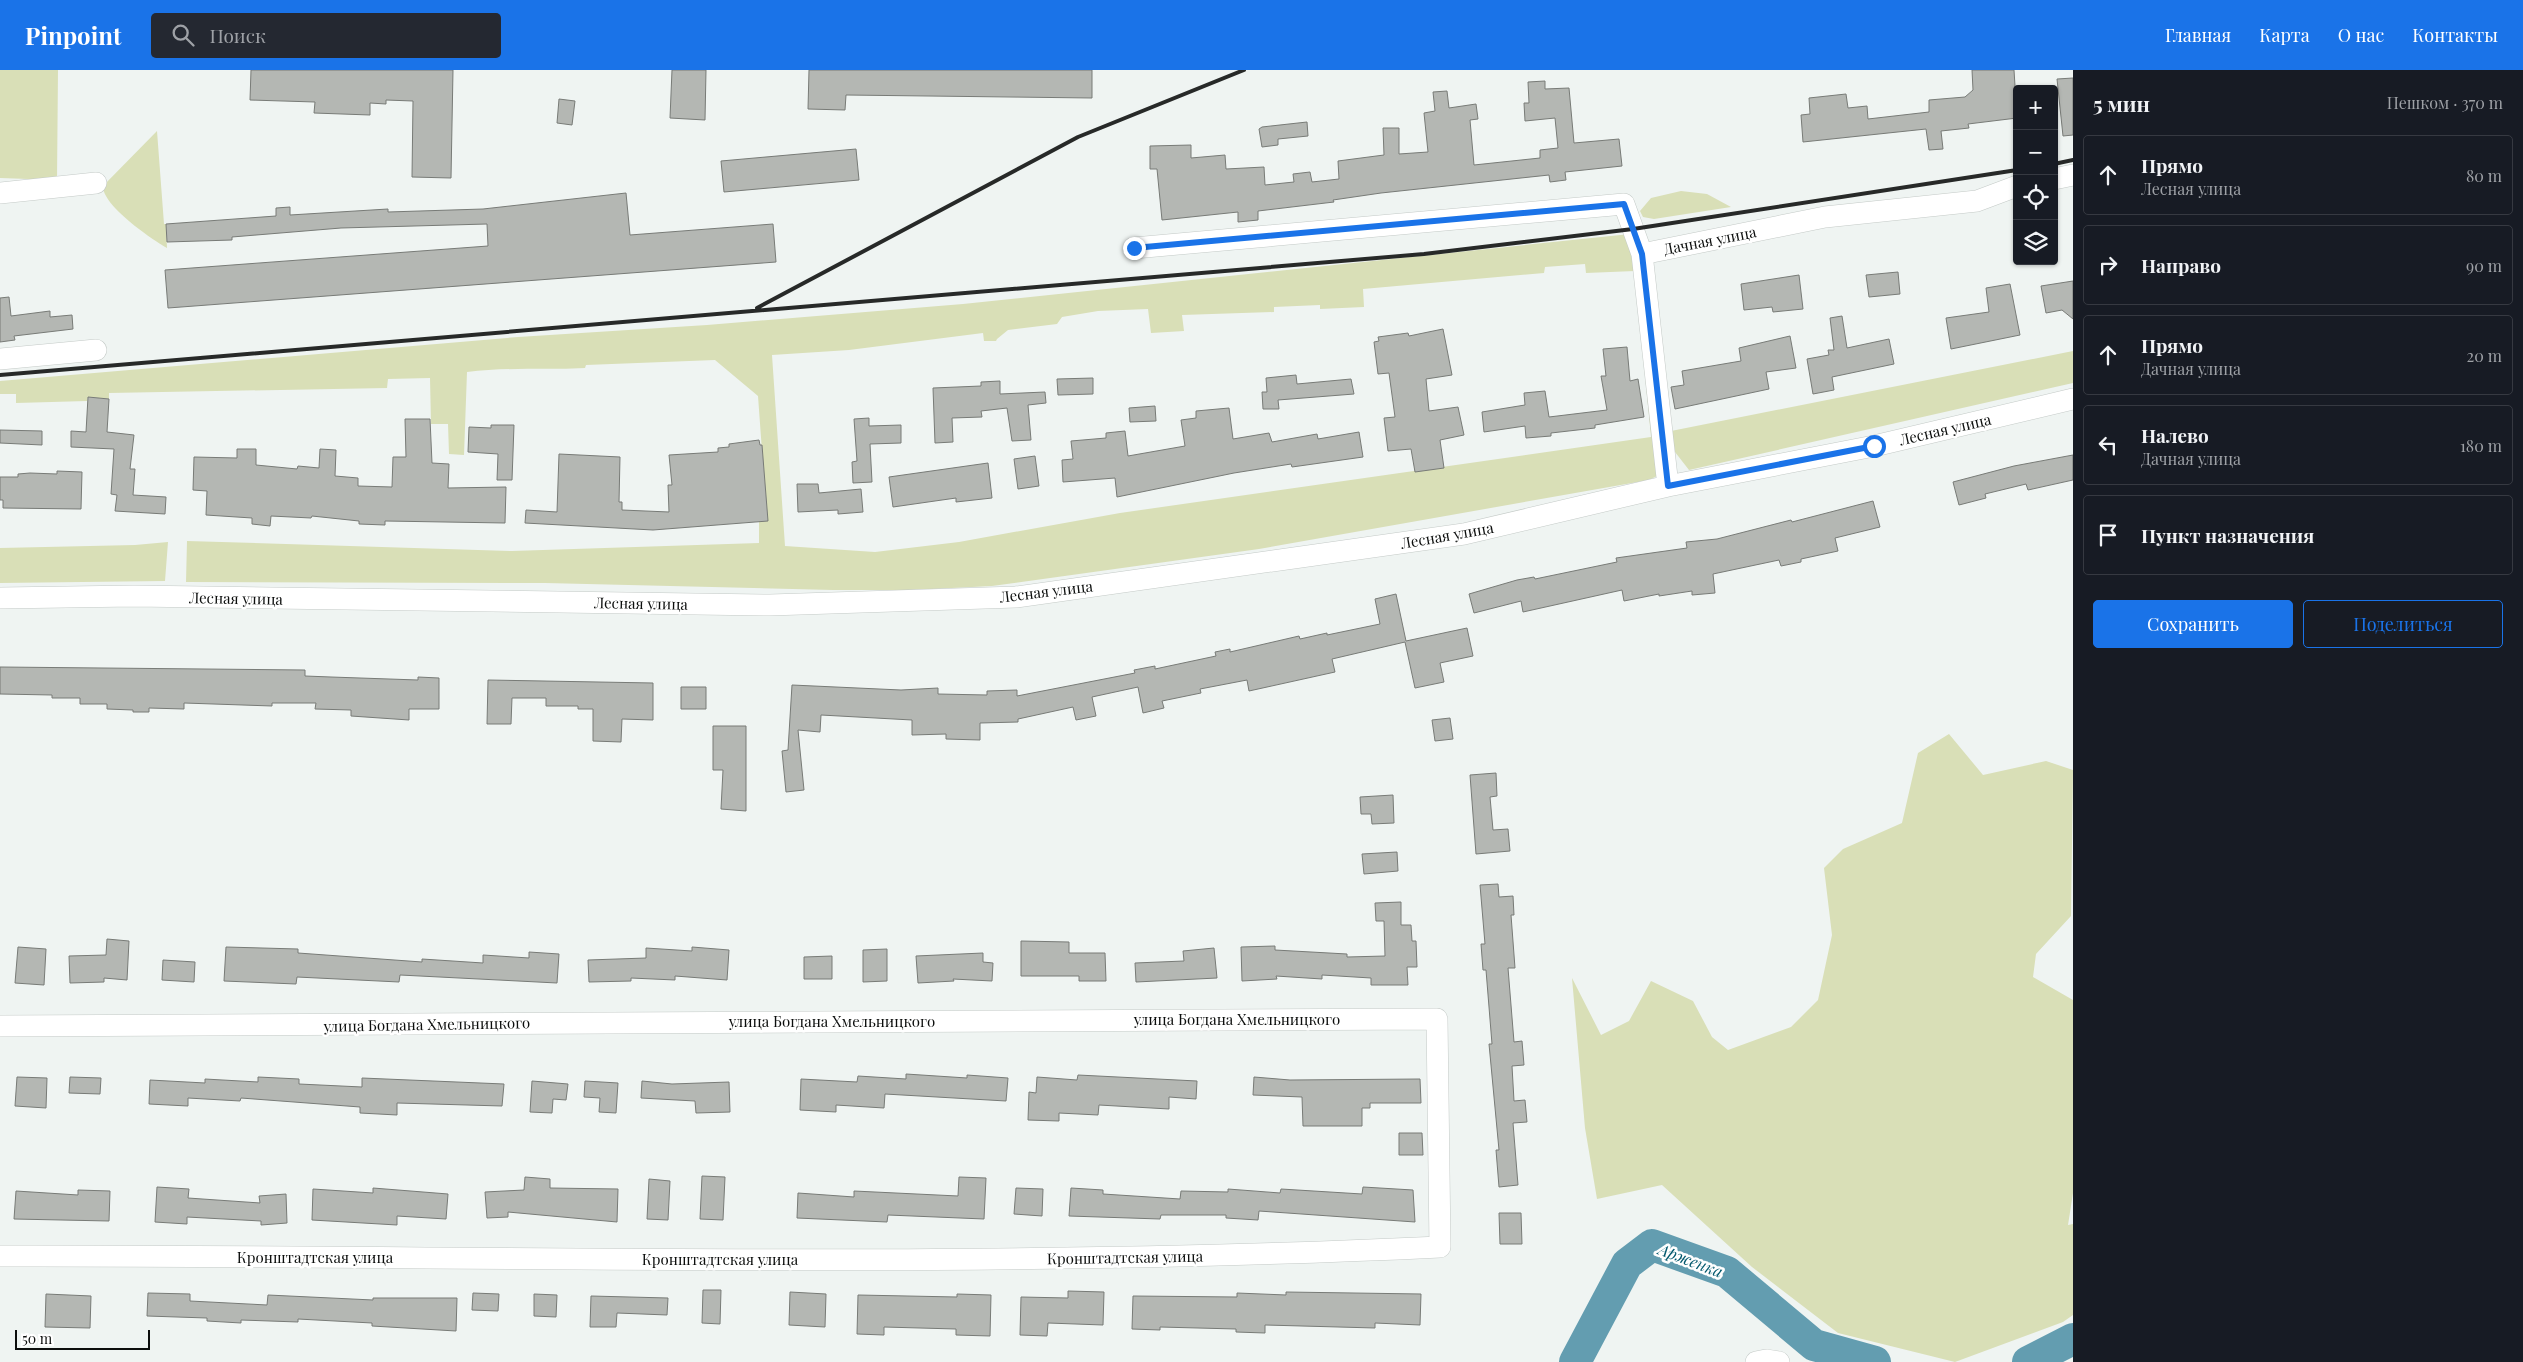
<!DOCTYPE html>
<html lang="ru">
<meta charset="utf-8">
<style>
:root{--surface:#171b24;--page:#242831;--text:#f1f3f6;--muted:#9ea1a6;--line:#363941;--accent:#1a73e8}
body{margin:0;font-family:"Playfair Display",serif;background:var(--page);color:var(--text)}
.controls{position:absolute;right:15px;top:15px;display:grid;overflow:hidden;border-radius:5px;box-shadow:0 1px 4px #0004}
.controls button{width:45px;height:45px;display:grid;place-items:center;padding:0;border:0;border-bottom:1px solid var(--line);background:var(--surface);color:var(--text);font:25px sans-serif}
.scale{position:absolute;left:15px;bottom:12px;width:135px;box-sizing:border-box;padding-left:5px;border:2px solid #0c0e0d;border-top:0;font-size:14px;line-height:18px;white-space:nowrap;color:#0c0e0d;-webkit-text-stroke:4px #fff;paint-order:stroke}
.stop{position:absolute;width:15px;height:15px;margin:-11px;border:4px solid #1a73e8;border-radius:50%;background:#fff}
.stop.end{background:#1a73e8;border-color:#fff;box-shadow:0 1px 5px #0008}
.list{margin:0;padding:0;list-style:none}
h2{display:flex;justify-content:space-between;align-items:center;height:65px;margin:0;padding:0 20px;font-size:21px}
h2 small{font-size:16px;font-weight:400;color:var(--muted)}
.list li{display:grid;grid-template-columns:32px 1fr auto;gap:15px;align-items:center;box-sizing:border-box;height:80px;margin:0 10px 10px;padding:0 10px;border:1px solid var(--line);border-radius:5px}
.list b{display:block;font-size:19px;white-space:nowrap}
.list p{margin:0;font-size:16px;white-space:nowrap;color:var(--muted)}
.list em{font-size:16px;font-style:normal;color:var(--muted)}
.actions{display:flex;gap:10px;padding:15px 20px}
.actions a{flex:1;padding:11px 0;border:1px solid var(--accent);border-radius:5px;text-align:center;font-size:18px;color:var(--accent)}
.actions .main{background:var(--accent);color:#fff}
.icon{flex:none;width:28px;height:28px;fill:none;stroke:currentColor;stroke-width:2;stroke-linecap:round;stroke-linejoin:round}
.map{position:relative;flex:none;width:2073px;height:1292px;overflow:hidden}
header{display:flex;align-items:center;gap:30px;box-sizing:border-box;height:70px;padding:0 25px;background:var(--accent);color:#fff}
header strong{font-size:24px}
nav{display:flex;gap:28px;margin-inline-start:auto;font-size:18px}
.search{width:350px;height:45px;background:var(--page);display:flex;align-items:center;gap:12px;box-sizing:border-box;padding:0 18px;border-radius:5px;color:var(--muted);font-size:19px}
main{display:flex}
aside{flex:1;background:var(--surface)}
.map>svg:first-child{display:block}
</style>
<header>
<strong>Pinpoint</strong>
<div class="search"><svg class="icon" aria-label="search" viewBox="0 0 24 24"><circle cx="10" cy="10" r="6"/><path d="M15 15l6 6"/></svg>Поиск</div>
<nav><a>Главная</a><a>Карта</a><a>О нас</a><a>Контакты</a></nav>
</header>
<main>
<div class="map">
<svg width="2073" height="1292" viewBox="0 0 2073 1292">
<rect width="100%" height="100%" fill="#eff4f2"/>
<!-- green -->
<path fill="#d9dfb7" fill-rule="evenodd" d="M0,0H58L57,110L0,108Z
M157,61L164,154H166L167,178C151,169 102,135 103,116Z
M1681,121L1707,124L1731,137L1654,149L1643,147L1640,141L1651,128Z
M1630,164L1639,198L1662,400L1659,405L1649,410L1259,479L992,516L912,520H833L545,513L186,512L187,471L512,481L759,473V451L767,450L758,326L715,290L586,295L585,298C546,300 506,297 467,302L464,385L449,384L448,354H431L430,308L388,309L387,318L109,323V329L88,327L87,331L16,333V324H0V311L518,267L707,255L963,234ZM1585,194L1586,203L1635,201L1651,367L1120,443L959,472L875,482L785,476L772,285L849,280L983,263L984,271H996L997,269L1008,260L1057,254L1062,247L1098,241L1148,239L1151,263L1184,261L1182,245L1274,242V237L1320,235V239L1364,237L1363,219L1544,203L1545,197Z
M2073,281V313L1689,400L1675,382L1671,361Z
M168,472L165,511L0,513V478L135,475Z
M1949,664L1983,705L2046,691L2073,700L2071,846L2036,884L2033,907L2073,930V1123L2068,1155L2073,1154V1245L2063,1252L1955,1292L1838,1263L1752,1197L1662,1115L1597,1129L1585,1058L1572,908L1601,965L1629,951L1651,911L1693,931L1712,967L1728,980L1791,957L1818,930L1832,865L1824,798L1843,779L1902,753L1918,683Z"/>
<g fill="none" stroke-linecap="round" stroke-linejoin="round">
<!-- river -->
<path stroke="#639db0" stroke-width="32" d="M1575,1292L1627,1194L1652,1175L1727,1202L1814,1275L1875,1292
M2028,1292L2073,1269"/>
</g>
<!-- building -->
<path fill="#b4b7b3" stroke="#787b77" d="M251,0H453L451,108L412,107L413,31L386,30V34L370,33V45L314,43L315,32L250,30Z
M672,0H706L705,50L670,48Z
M809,0H1092V28L846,25L845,40L808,39Z
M1972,0H2014L2017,48L1968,54L1969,58L1941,61L1943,79L1929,80L1926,59L1803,72L1801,45L1810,44L1809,28L1846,24L1848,38L1867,36L1868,49L1929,42V30L1965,27L1973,20Z
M2073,8V65L2063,66L2057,9Z
M1545,11V19L1569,18L1574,73L1619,69L1622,96L1565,102L1566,110L1550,112L1549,105L1381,123L1333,130L1334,132L1258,141V150L1238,152V142L1162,150L1157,99H1150V76L1191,75V88L1225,85L1226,99L1264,97L1265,115L1294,112L1293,104L1310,102L1312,112L1339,109L1338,91L1384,85L1383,58H1399V84L1428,82L1424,43L1435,41L1433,22L1447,21L1449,38L1476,34L1478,49L1470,50L1474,95L1540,88V80L1558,78L1555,48L1525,51L1524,33H1529L1528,12Z
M559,29L575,31L572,55L557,53Z
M1307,52L1308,66L1278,69V75L1262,77L1259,59L1262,57Z
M856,79L859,110L724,122L721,91Z
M626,123L630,165L773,154L776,192L168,238L165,200L488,176L487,154L341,158L232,167V170L167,172L166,154L276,146V138L290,137V145L388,139V142L483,139Z
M1898,202L1900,224L1869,227L1866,205Z
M1799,205L1803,239L1773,242L1772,237L1744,240L1741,214Z
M2073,211V249L2062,240L2046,243L2041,216Z
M2010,214L2020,265L1951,279L1946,248L1989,242L1986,218Z
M9,227L11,246L50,241V247L72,245L73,259L14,266L15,270L0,272V228Z
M1842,246L1847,278L1889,269L1894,294L1832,307L1834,320L1813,324L1807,289L1829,285L1828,280H1834L1830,248Z
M1443,259L1452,305L1426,309L1429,341L1458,337L1464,365L1440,370L1444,398L1415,402L1411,379L1388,381L1384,348L1395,347L1389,303L1378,304L1374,272L1379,271L1378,267L1408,263L1409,266Z
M1790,266L1796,298L1766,302L1769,319L1675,339L1671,317L1684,315L1682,301L1741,291L1739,278Z
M1627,277L1630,311L1638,309L1644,347L1595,355V358L1551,363V366L1526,368L1525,356L1484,362L1482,342L1525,335L1524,323L1545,321L1549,347L1607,340L1601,306H1606L1603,279Z
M1296,305L1297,314L1351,309L1354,324L1278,330L1279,339H1263L1262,322H1267L1266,308Z
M1093,308V324L1058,325L1057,309Z
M1000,311V324L1045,322L1046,333L1028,335L1031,370L1012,371L1007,338L981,341L982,347L952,348L953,372L935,373L933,318L981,316V312Z
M88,327L109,329L107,362L134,365L130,399H135L133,425L166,427L165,444L115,441L117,425L111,424L114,379L71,377V361L86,362Z
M1155,336L1156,351L1130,352L1129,338Z
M1229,338L1233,369L1269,363L1272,372L1317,364L1318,369L1359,362L1363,387L1292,397L1291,394L1234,403L1117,427L1115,408L1063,412L1062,390L1073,389L1071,371L1106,368V363L1125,361L1128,386L1185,376L1181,350L1196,348V341Z
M869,348V356L901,355V373L870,374L872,412L853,413L852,392L857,391L854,349Z
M405,349H430L432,393L449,394L448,418L506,417L505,453L385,451V455L359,454V451L312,446L311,448L271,446L270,456L252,454V448L206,445L207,421L193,420L194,387L237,388V379H256V395L297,399L298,396L319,398L320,379L336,380L335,406L358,408V416L392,417L393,387H406Z
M491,355H514L512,410H497L498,384L468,382L469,357L491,358Z
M0,360L42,361V375L0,373Z
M759,370L760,375H762L768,451L653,460L525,453L526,440L557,442L559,384L620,387L619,432H622V440L669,442L668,415H672L669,385L718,382V378L729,377V374Z
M2073,385V410L2028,420L2026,414L1985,424L1986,428L1959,435L1953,412L2014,396Z
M1035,386L1039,416L1018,419L1014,389Z
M988,393L992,428L956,432V428L893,437L889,407Z
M57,401L82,402L81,439L3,438V430H0V407H18V404L30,403L57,404Z
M797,414H818L819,423L861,419L863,442L838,444V440L798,442Z
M1873,431L1880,457L1835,468L1838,481L1801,489V492L1781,496L1779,490L1713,504L1715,523L1692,525V521L1659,526V524L1624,531L1622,520L1523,542L1521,531L1474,543L1469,524L1517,510L1534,507L1535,509L1617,492L1616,488L1687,478L1686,472L1717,469L1791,450L1792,452Z
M1396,524L1406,571L1467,558L1473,586L1440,593L1444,612L1415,618L1405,572L1332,589L1335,602L1249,621L1247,610L1200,619L1201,623L1162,631L1164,638L1143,643L1138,617L1092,627L1096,646L1076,650L1073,637L1018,649V652L980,653V670L946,669V664L912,665V650L821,645L820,662L798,660L804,720L786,722L782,681L788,680L792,615L901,620L938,618V624L987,625V621L1017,620V626L1135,603L1134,600L1155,596V599L1216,586L1215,582L1230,579V582L1299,566L1300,569L1327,563V565L1380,554L1375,529Z
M0,597L305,600V606L331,607L418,610V607L439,608V639H409V650L351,646V640L315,639L316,633H272V636L184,633V639L149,638V642H133V640L107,639V634H80V628H52V625L0,624Z
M488,610L653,613V650L622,649L621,672L593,671V639H578V636H546V628H512L511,654H487Z
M681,617H706V639H681Z
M1450,648L1453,669L1435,671L1432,650Z
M713,656H746V741L721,739L723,700H713Z
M1496,703L1497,726L1490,727L1493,760L1508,759L1510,781L1476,784L1470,705Z
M1393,725L1394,753L1372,754L1371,744H1361L1360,727Z
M1397,782L1398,801L1364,804L1362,784Z
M1498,814L1499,827L1513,826L1514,845H1511L1515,898H1508L1514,972L1522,971L1524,995L1512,996L1514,1031L1525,1030L1527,1052L1513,1053L1518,1115L1499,1117L1496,1080H1499L1489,974H1492L1486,900H1483L1481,874H1485L1480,815Z
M1401,832V855H1411L1412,871H1416L1417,897H1407L1408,915H1371V908L1322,905V909L1276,906L1277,909L1242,911L1241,877L1275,876V880L1347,884V887L1385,886L1384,851H1376L1375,833Z
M107,869L129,871L127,910L104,908V912L70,913L69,886L106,885Z
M1021,871L1069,872V883H1105L1106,911H1079V906H1021Z
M18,877L46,879L44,915L15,913Z
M226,877L298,879V883L422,892V889L483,893V885L529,888V882L559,884L557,913L400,905L399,912L297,907L296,914L224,911Z
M692,877L729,880L727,910L675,906V910L631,908V911L589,912L588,890L646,888V878L692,881Z
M1214,878L1217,908L1136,912L1135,893L1184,891L1183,881Z
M887,879V911L863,912V880Z
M983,883V892L993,893L992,911L953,909L954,911L918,913L916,886Z
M832,886V909H804V887Z
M163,890L195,892L194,912L162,910Z
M906,1004L967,1008V1005L1008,1008L1006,1031L885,1024L884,1038L836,1035V1042L800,1040L801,1009L857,1012L858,1006L906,1009Z
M1078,1005L1197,1011L1196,1029L1169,1027V1039L1099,1035L1098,1045L1059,1043V1051L1028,1050L1029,1022L1036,1023L1037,1007L1077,1010Z
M17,1007L47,1008L46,1038L15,1036Z
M70,1007L101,1008L100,1024L69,1023Z
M258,1007L299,1009V1014L362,1017V1008L504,1014L502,1036L397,1033V1045L360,1043V1037L241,1028L240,1031L188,1028V1036L149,1034L150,1010L205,1013V1009L258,1012Z
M1254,1007L1290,1010L1420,1009L1421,1033H1370V1038H1362V1056H1303L1302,1027L1253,1025Z
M532,1011L568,1014L566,1030L553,1029L552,1043L530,1042Z
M585,1011L618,1013L616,1043L599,1042L600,1028L584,1027Z
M642,1011L672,1014L729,1012L730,1042L696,1043L695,1031L641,1028Z
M1399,1063H1422L1423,1085H1399Z
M702,1106L725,1107L723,1150L700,1149Z
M525,1107L550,1109V1118L618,1119L617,1152L508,1142V1147L487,1148L485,1122L524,1120Z
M959,1107L986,1108L984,1149L888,1145L887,1152L797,1148L798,1123L854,1127V1121L958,1126Z
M649,1109L670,1111L668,1150L647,1149Z
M157,1117L189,1119L188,1128L260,1133L259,1126L286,1124L287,1153L261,1155V1151L187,1147V1154L155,1152Z
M1363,1117L1413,1120L1415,1152L1259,1141L1258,1150L1226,1148V1145H1161L1160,1149L1069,1146L1071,1118L1103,1120V1124L1180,1129L1181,1121L1228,1122V1119L1280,1123L1281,1119L1362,1124Z
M373,1118L448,1124L446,1149L397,1146V1155L312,1150L313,1119L373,1123Z
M1016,1118L1043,1119L1042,1146L1014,1144Z
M78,1120L110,1121L109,1151L14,1149L16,1121L78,1125Z
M1499,1143H1521L1522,1174H1500Z
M703,1220H721L720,1254L702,1253Z
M1068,1221L1104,1222L1103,1255L1048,1253L1047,1266L1020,1265L1021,1227L1068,1228Z
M790,1222L826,1224L825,1257L789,1255Z
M1286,1222L1421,1224L1420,1255L1375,1253V1258L1265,1255V1263L1236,1262V1259L1160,1257V1260L1132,1259L1133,1226L1237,1227V1223L1286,1225Z
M148,1223L190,1224V1231L267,1235L268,1225L373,1230V1228H457L456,1261L372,1256V1253L298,1249V1252L241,1250V1253L207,1251V1248L147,1246Z
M473,1223L499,1224L498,1241L472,1240Z
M46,1224L91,1226L90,1258L45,1257Z
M534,1224L557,1225L556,1247L534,1246Z
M957,1224L991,1225L990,1266L956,1265V1259L884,1257V1265L857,1264L858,1225L957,1227Z
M591,1226L668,1228L667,1245L617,1243L616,1257H590Z"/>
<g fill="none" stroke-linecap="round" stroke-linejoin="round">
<!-- minor casing -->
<g stroke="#c4cac7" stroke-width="22">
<path id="minor" d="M2054,109L2073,105
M0,123L96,113
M1134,178L1624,134L1642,184L1825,147L1977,131L2017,116
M1642,184L1668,416
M0,289L96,280
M0,528L134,526L770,535L1016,527L1464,464L1668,416L1874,376L2073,329
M0,956L1437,949L1440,1177C960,1200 480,1185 0,1186
M1756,1292L1766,1290L1779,1292"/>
</g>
<!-- minor -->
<use href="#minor" stroke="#fff" stroke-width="21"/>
<!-- rail -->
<path stroke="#272928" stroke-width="4" d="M2054,94L2073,90
M757,238L1078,67L1244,0
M0,305L1424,184L1633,159L2017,100"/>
</g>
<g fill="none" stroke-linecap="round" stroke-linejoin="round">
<!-- route -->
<path stroke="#1a73e8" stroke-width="6" d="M1134,178L1624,134L1642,184L1668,416L1874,376"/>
</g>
<g text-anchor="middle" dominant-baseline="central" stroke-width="5" stroke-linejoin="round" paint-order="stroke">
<!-- street labels -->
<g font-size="15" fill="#0c0e0d" stroke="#fff">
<text transform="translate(1710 170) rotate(-11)">Дачная улица</text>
<text transform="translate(1945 359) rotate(-13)">Лесная улица</text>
<text transform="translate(1447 465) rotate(-10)">Лесная улица</text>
<text transform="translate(1046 521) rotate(-7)">Лесная улица</text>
<text transform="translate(236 528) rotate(1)">Лесная улица</text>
<text transform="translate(641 533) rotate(1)">Лесная улица</text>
<text x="1237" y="949">улица Богдана Хмельницкого</text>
<text x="832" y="951">улица Богдана Хмельницкого</text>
<text transform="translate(427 954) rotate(-1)">улица Богдана Хмельницкого</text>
<text x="315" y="1187">Кронштадтская улица</text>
<text transform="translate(1125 1187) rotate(-1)">Кронштадтская улица</text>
<text x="720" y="1189">Кронштадтская улица</text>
</g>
<!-- water labels -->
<g font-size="16" font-style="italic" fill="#03596e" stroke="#fff">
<text transform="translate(1691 1190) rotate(21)">Арженка</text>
</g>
</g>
</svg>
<div class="controls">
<button>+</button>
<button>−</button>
<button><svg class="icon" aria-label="locate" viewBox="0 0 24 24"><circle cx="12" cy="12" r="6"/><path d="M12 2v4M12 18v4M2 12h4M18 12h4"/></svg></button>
<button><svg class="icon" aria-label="layers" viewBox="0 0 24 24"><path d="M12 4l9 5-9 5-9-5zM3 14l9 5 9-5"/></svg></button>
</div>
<div class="scale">50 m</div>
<div class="stop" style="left:1874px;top:376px"></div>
<div class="stop end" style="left:1134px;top:178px"></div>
</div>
<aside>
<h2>5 мин<small>Пешком · 370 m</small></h2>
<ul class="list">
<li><svg class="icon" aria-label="ahead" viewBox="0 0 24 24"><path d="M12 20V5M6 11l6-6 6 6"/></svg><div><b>Прямо</b><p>Лесная улица</p></div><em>80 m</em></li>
<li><svg class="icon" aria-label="right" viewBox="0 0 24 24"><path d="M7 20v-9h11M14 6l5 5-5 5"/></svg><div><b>Направо</b></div><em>90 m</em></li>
<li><svg class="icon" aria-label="ahead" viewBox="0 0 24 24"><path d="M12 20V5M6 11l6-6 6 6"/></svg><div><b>Прямо</b><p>Дачная улица</p></div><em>20 m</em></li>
<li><svg class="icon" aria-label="left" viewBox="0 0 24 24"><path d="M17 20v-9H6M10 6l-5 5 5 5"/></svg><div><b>Налево</b><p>Дачная улица</p></div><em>180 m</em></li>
<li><svg class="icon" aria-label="arrive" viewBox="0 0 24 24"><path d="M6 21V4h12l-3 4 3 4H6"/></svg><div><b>Пункт назначения</b></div></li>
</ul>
<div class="actions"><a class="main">Сохранить</a><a>Поделиться</a></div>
</aside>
</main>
